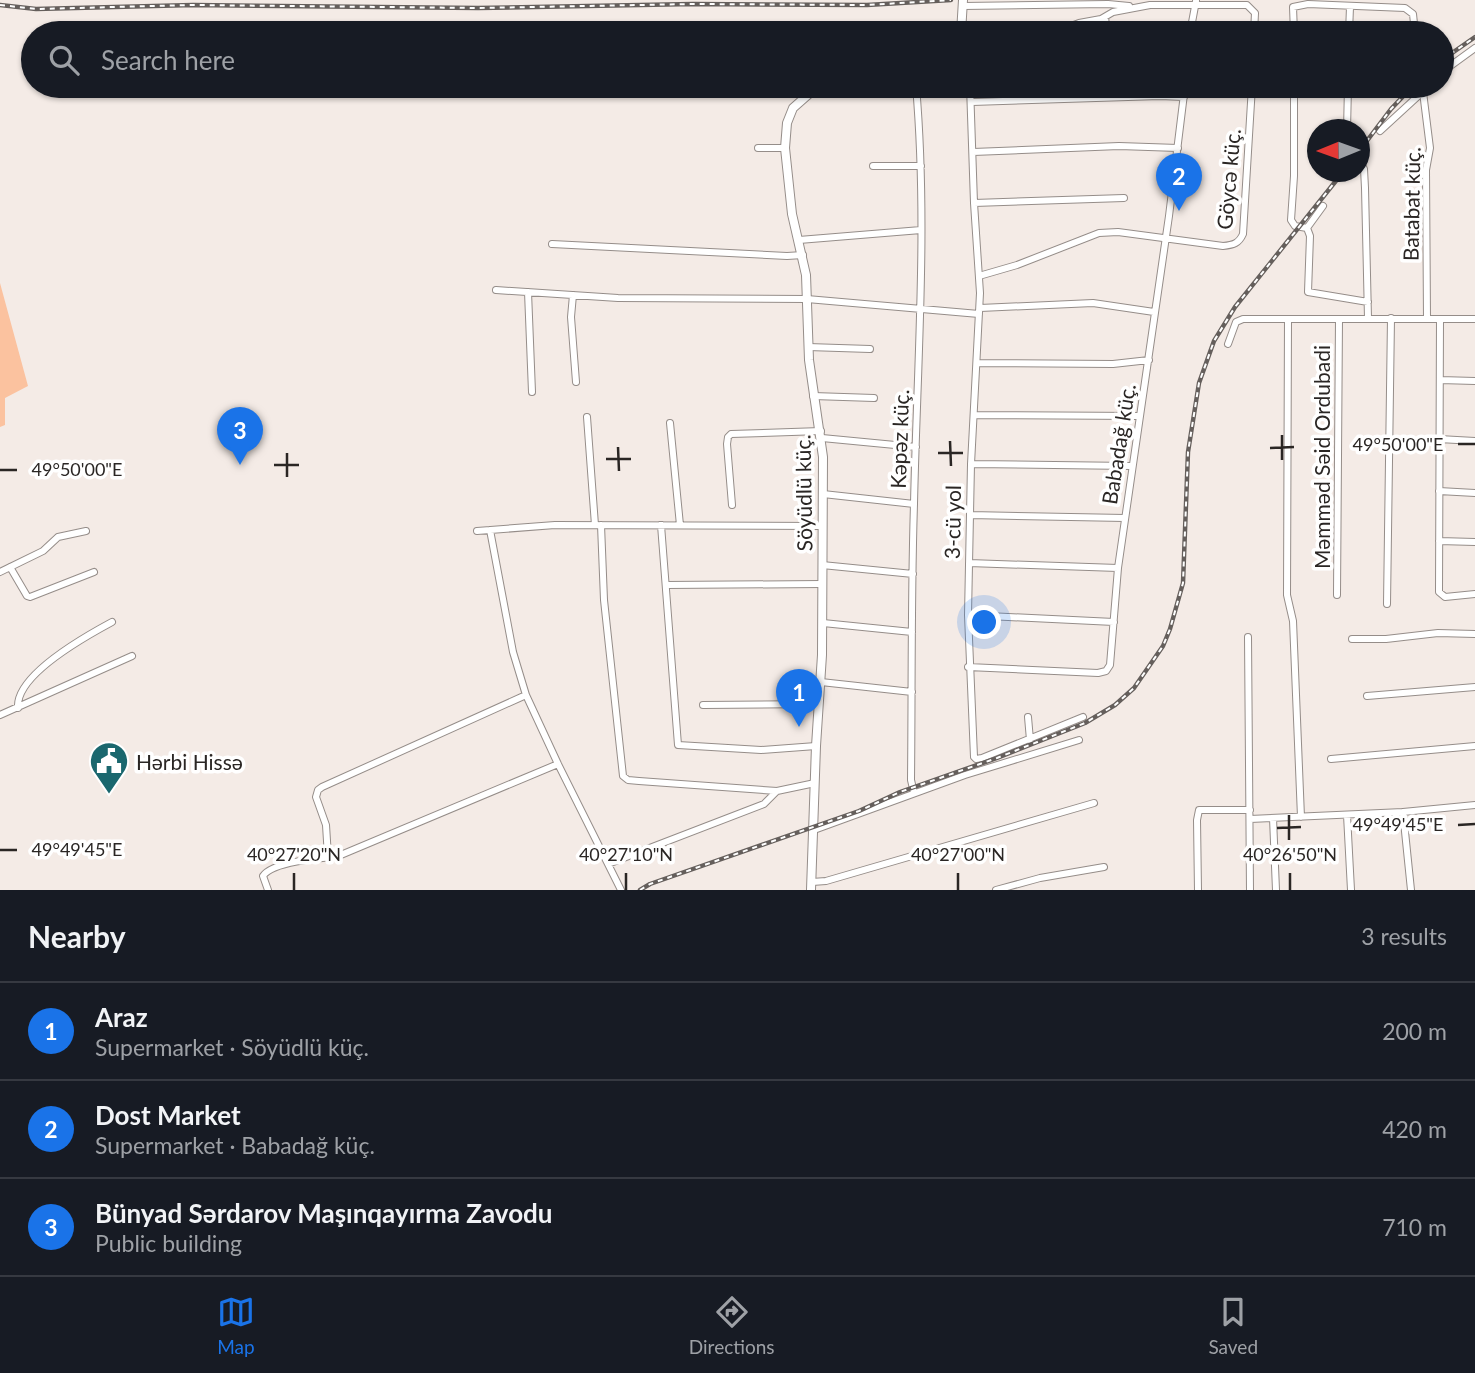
<!DOCTYPE html>
<meta charset="utf-8">
<style>
:root{--surface:#171b24;--page:#20242c;--text:#f1f3f6;--muted:#9ea1a6;--line:#363941;--accent:#1a73e8}
body{margin:0;font-family:Lato,sans-serif;background:var(--page);color:var(--text)}
.compass{position:absolute;left:1307px;top:119px;width:63px;height:63px;border-radius:50%;background:var(--surface);box-shadow:0 2px 5px #0004;rotate:269deg}
.you{position:absolute;left:985px;top:623px;width:24px;height:24px;margin:-18px;border:5px solid #fff;border-radius:50%;background:#1a73e8;box-shadow:0 0 0 10px #1a73e833}
.badge{display:grid;place-items:center;width:46px;height:46px;border-radius:50%;background:var(--accent);color:#fff;font-size:23px;font-weight:700}
.pin{position:absolute;translate:-50% -58px;filter:drop-shadow(0 2px 4px #0008)}
.pin::after{content:'';position:absolute;top:37px;width:24px;height:21px;background:inherit;clip-path:polygon(0 0,100% 0,50% 100%)}
.list{margin:0;padding:0;list-style:none}
h2{display:flex;justify-content:space-between;align-items:center;height:91px;margin:0;padding:0 28px;font-size:30px}
h2 small{font-size:23px;font-weight:400;color:var(--muted)}
.list li{display:grid;grid-template-columns:46px 1fr auto;gap:21px;align-items:center;box-sizing:border-box;height:98px;padding:0 28px;border-top:2px solid var(--line)}
.list b{display:block;font-size:26px;white-space:nowrap}
.list p{margin:0;font-size:23px;white-space:nowrap;color:var(--muted)}
.list em{font-size:23px;font-style:normal;color:var(--muted)}
.icon{flex:none;width:38px;height:38px;fill:none;stroke:currentColor;stroke-width:2;stroke-linecap:round;stroke-linejoin:round}
.map{position:relative;flex:none;width:1475px;height:890px;overflow:hidden}
.search{position:absolute;background:var(--surface);box-shadow:0 2px 5px #0004;left:21px;right:21px;top:21px;height:77px;display:flex;align-items:center;gap:18px;box-sizing:border-box;padding:0 24px;border-radius:38px;color:var(--muted);font-size:26px}
.sheet{height:385px;background:var(--surface)}
nav{display:flex;justify-content:space-around;align-items:center;box-sizing:border-box;height:98px;border-top:2px solid var(--line);background:var(--surface);font-size:19px;color:var(--muted)}
nav a{display:grid;justify-items:center;gap:4px}
nav .on{color:var(--accent)}
.map>svg:first-child{display:block}
</style>
<div class="map">
<svg width="1475" height="890" viewBox="0 0 1475 890">
<rect width="100%" height="100%" fill="#f4ebe6"/>
<!-- green -->
<path fill="#fbc29f" d="M0,283L28,386L5,398V425L0,427Z"/>
<g fill="none" stroke-linecap="round" stroke-linejoin="round">
<!-- minor casing -->
<g stroke="#958d89" stroke-width="8">
<path id="minor" d="M963,6L1108,4L1129,6
M1105,17L1107,33
M1052,33L1079,23L1101,19L1113,12L1150,5H1247L1255,13L1254,33
M1190,33L1196,1
M1294,33L1293,7L1308,4L1405,8L1413,14L1415,33
M1349,33L1350,7
M1442,72L1475,48
M970,86L974,203L980,293L971,464L968,615L974,757L976,759L982,758L1083,717
M1294,86V176L1291,220L1295,226L1307,228
M1388,87L1394,86
M1423,92L1430,148L1426,170L1427,318
M972,102L1160,96L1184,97
M1347,130L1348,86
M1380,131L1429,86
M758,148H785
M973,152L1119,146L1178,148
M1360,160L1364,169L1365,188L1368,318
M873,166H921
M974,203L1124,198
M1307,228L1310,236L1308,292L1368,302
M1307,228L1323,206
M799,240L921,230
M552,244L787,256L803,255
M979,276L1017,265L1099,233L1118,232L1223,246C1234,245 1239,243 1243,234L1252,86
M496,290L618,298L807,299L979,314
M528,292L532,392
M573,295L571,317L576,382
M980,308L1093,303L1154,312
M1288,319L1287,595L1293,621L1301,817
M1440,319L1439,592L1445,597L1475,594
M1228,344L1236,322L1243,319H1475
M808,347L870,349
M977,363L1113,364L1149,360
M1440,380L1475,381
M813,396L874,398
M974,415L1140,416
M587,417L595,525
M670,423L680,525
M822,438L916,447
M1439,439L1475,441
M971,464L1131,466
M1439,491L1475,493
M823,494L914,504
M732,505L727,444L728,437L731,434L821,431
M970,515L1125,518
M601,525L604,600L623,776L628,780L639,781L777,791
M661,525L678,745L761,750L816,746
M490,530L513,652L526,695L558,764L621,890
M477,531L555,525L823,526
M1439,541L1475,542
M969,563L1118,568
M822,565L913,574
M10,567L27,596L30,597L94,572
M0,572L43,551L58,537L86,531
M666,585L822,584
M1337,595L1339,319
M1387,604L1391,318
M968,615L1114,622
M823,623L912,632
M1248,637L1250,890
M1352,639H1386L1438,633L1475,634
M968,667L1098,673L1106,671L1110,665L1118,568L1169,216L1185,86
M821,682L912,692
M1367,696L1475,687
M703,705L819,704
M18,708C15,675 86,636 112,622
M0,715L132,656
M1028,717L1030,740
M1331,759L1475,746
M914,793L911,780C912,688 911,596 914,504C917,365 928,225 916,86
M1403,812L1411,890
M1347,815L1351,890
M1273,818L1276,890
M1250,819L1403,812L1475,805
M814,830L965,775L1079,740
M328,857L326,825L316,797L318,790L322,787L526,695
M608,864L764,804L777,791L815,783
M812,882L826,881L1094,803
M268,890L263,876C272,862 319,858 336,857L558,764
M996,890L1040,878L1104,867
M1198,890L1197,820L1199,810H1250"/>
</g>
<!-- tertiary casing -->
<g stroke="#958d89" stroke-width="10">
<path id="tertiary" d="M961,33L963,0
M811,890L816,746L822,655L823,457L809,360L806,275L792,214L785,148L787,123L793,108L810,93L836,86"/>
</g>
<!-- minor -->
<use href="#minor" stroke="#fff" stroke-width="6"/>
<!-- tertiary -->
<use href="#tertiary" stroke="#fff" stroke-width="8"/>
<!-- rail casing -->
<g stroke="#655f5c" stroke-width="4.5">
<path id="rail" d="M0,5L36,9L193,5L478,8L693,4L867,5L951,0
M1442,60L1475,37
M1360,150L1391,109L1413,86
M640,890L650,884L859,811L900,792L997,758L1085,723L1115,705L1134,688L1163,646L1170,629L1183,583L1188,452L1199,383L1214,341L1235,307L1343,172"/>
</g>
<!-- rail -->
<use href="#rail" stroke="#fff" stroke-width="2" stroke-dasharray="5" stroke-linecap="butt"/>
</g>
<!-- ticks -->
<path fill="none" stroke="#2a2624" stroke-width="2.5" d="M1282,435V460M950,441L951,466M1458,444H1475M618,447L619,471M1270,448L1294,447M287,453V477M938,453H963M606,459H631M274,465H299M0,470H17M1289,815V840M1458,825L1475,824M1277,828L1301,827M0,850H17M294,873V890M626,873V890M958,873V890M1290,873V890"/>
<!-- icons -->
<defs>
<g id="civic-pin" transform="scale(2.0125)"><path d="M0 17L-7.5 6A9.5 9.5 0 1 1 7.5 6Z" fill="#1a676e" stroke="#fff"/><path d="M-.6-6.5H3V-4.5H.6V-3L4-1V1h2V6H-6V1h2V-1L-.6-3ZM-1.2 2.5V6h2.4V2.5Z" fill="#fff"/></g>
</defs>
<g fill-rule="evenodd">
<use href="#civic-pin" x="109" y="761"/>
</g>
<g text-anchor="middle" dominant-baseline="central" stroke-width="7" stroke-linejoin="round" paint-order="stroke">
<!-- street labels -->
<g font-size="21" fill="#2a2624" stroke="#fff">
<text transform="translate(1228 179) rotate(-85)">Göycə küç.</text>
<text transform="translate(1411 204) rotate(-89)">Batabat küç.</text>
<text transform="translate(899 439) rotate(-88)">Kəpəz küç.</text>
<text transform="translate(1118 444) rotate(-81)">Babadağ küç.</text>
<text transform="translate(1321 457) rotate(-90)">Məmməd Səid Ordubadi</text>
<text transform="translate(803 493) rotate(-91)">Söyüdlü küç.</text>
<text transform="translate(952 522) rotate(-89)">3-cü yol</text>
</g>
<!-- poi labels -->
<g font-size="21" fill="#2a2624" stroke="#fff" text-anchor="start">
<text x="136" y="761">Hərbi Hissə</text>
</g>
</g>
<g font-size="18" text-anchor="middle" fill="#2a2624" stroke="#fff" stroke-width="7" stroke-linejoin="round" paint-order="stroke">
<text x="1398" y="451">49°50'00"E</text>
<text x="77" y="476">49°50'00"E</text>
<text x="1398" y="831">49°49'45"E</text>
<text x="77" y="856">49°49'45"E</text>
<text x="294" y="861">40°27'20"N</text>
<text x="626" y="861">40°27'10"N</text>
<text x="958" y="861">40°27'00"N</text>
<text x="1290" y="861">40°26'50"N</text>
</g>
</svg>
<svg class="compass" viewBox="-18 -18 36 36"><path d="M0-13l5 13h-10z" fill="#e53935"/><path d="M0 13l5-13h-10z" fill="#9ea1a6"/></svg>
<div class="you"></div>
<div class="pin badge" style="left:799px;top:727px">1</div>
<div class="pin badge" style="left:1179px;top:211px">2</div>
<div class="pin badge" style="left:240px;top:465px">3</div>
<div class="search"><svg class="icon" aria-label="search" viewBox="0 0 24 24"><circle cx="10" cy="10" r="6"/><path d="M15 15l6 6"/></svg>Search here</div>
</div>
<section class="sheet">
<h2>Nearby<small>3 results</small></h2>
<ul class="list">
<li><span class="badge">1</span><div><b>Araz</b><p>Supermarket · Söyüdlü küç.</p></div><em>200 m</em></li>
<li><span class="badge">2</span><div><b>Dost Market</b><p>Supermarket · Babadağ küç.</p></div><em>420 m</em></li>
<li><span class="badge">3</span><div><b>Bünyad Sərdarov Maşınqayırma Zavodu</b><p>Public building</p></div><em>710 m</em></li>
</ul>
</section>
<nav>
<a class="on"><svg class="icon" aria-label="map" viewBox="0 0 24 24"><path d="M3 6l6-2 6 2 6-2v14l-6 2-6-2-6 2zM9 4v14M15 6v14"/></svg>Map</a>
<a><svg class="icon" aria-label="directions" viewBox="0 0 24 24"><path d="M12 3l9 9-9 9-9-9zM9 14v-3h6M13 9l2 2-2 2"/></svg>Directions</a>
<a><svg class="icon" aria-label="saved" viewBox="0 0 24 24"><path d="M7 4h10v16l-5-4-5 4z"/></svg>Saved</a>
</nav>
